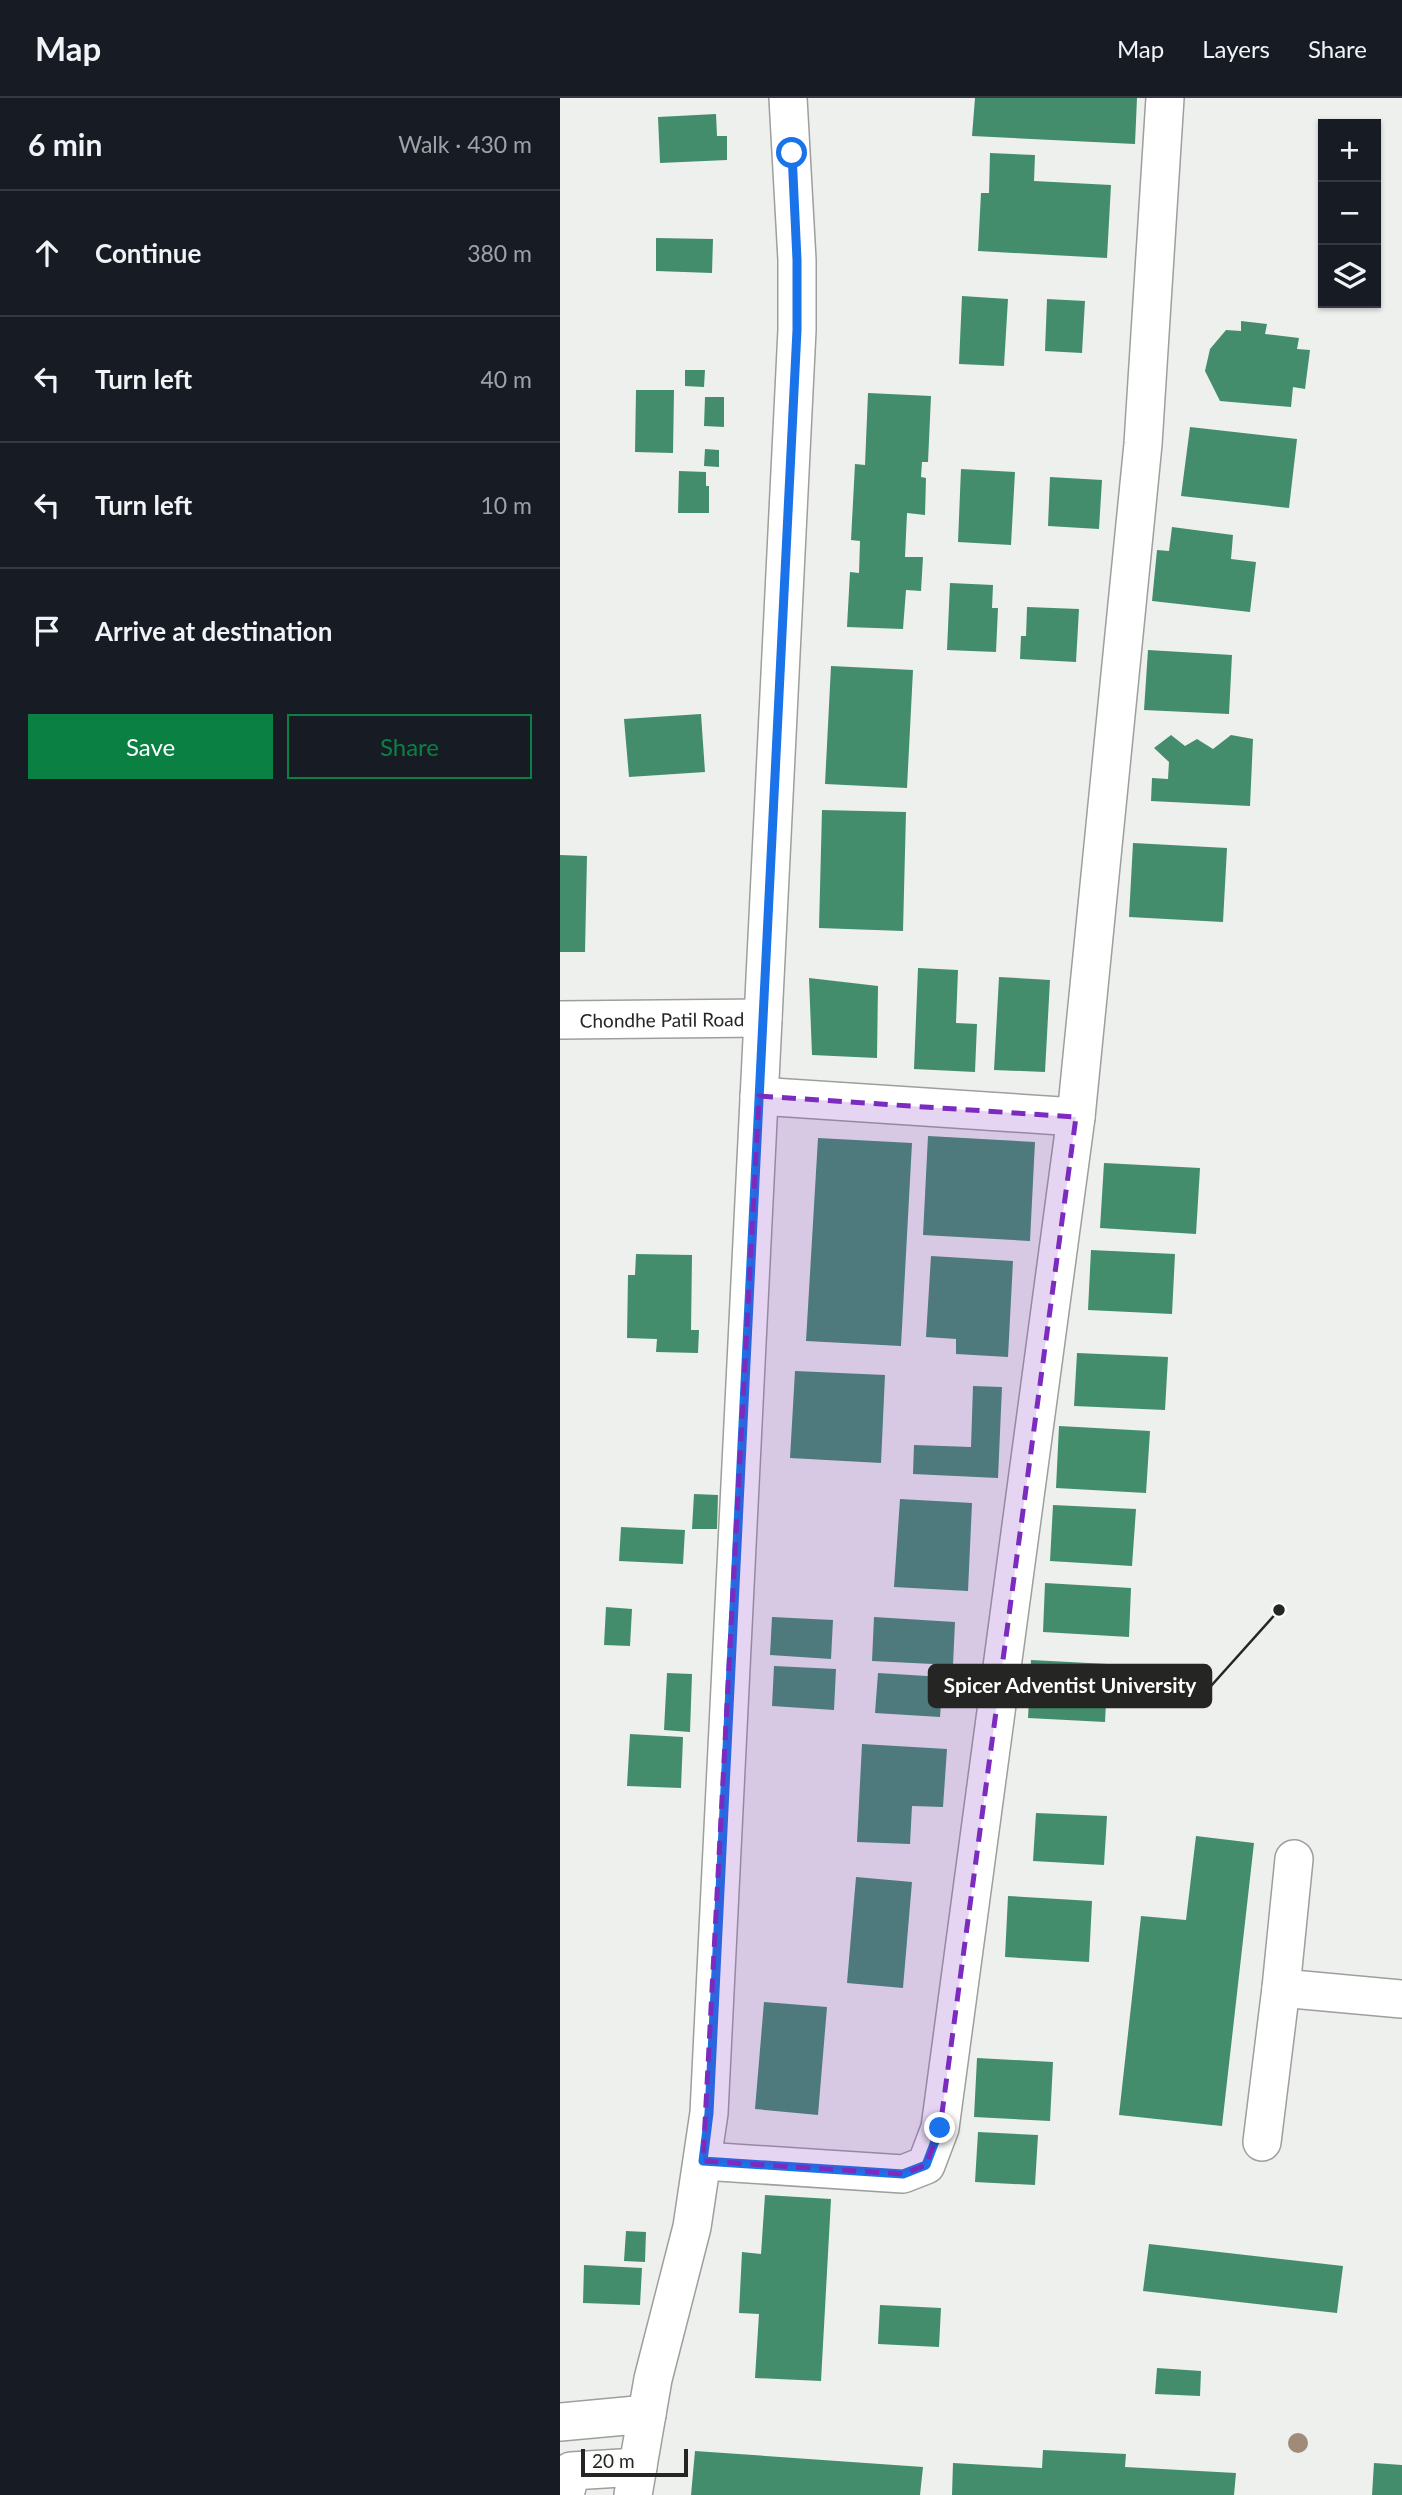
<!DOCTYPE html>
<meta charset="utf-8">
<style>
:root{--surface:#171b24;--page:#242831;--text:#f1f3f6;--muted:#9ea1a6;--line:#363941;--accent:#0b8043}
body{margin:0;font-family:Lato,sans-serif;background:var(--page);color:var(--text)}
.controls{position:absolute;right:21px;top:21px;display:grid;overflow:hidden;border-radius:0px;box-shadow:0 2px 5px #0004}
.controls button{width:63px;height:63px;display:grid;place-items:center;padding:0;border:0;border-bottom:2px solid var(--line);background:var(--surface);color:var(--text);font:35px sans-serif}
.scale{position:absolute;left:21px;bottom:18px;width:107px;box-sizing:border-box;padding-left:7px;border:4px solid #252624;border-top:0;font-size:19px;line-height:24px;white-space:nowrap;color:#252624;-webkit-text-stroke:5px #fbfdfa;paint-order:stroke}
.stop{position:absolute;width:21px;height:21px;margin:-16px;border:5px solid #1a73e8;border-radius:50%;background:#fff}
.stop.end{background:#1a73e8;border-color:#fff;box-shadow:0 2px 7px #0008}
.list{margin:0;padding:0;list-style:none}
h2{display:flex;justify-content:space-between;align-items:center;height:91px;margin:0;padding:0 28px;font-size:30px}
h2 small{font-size:23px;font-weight:400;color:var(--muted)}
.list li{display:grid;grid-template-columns:46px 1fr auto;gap:21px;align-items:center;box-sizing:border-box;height:126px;padding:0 28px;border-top:2px solid var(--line)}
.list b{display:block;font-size:26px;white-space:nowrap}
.list em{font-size:23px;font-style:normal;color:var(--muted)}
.actions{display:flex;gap:14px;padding:21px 28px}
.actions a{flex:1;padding:16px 0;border:2px solid var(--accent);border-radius:0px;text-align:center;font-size:24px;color:var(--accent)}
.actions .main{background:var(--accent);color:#fff}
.icon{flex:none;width:38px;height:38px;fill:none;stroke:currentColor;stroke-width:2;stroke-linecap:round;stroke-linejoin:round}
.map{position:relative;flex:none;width:842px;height:2397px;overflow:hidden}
header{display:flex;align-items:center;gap:42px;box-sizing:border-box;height:98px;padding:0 35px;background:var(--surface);border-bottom:2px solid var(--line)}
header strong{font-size:33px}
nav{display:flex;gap:38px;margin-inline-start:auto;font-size:24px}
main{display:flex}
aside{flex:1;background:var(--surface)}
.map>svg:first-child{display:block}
</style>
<header>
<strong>Map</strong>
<nav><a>Map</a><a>Layers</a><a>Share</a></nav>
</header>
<main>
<aside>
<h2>6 min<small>Walk · 430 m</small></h2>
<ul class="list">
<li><svg class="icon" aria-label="ahead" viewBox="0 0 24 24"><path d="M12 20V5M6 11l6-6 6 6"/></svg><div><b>Continue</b></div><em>380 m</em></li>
<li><svg class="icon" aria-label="left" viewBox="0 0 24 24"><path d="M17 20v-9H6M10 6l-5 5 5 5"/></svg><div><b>Turn left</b></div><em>40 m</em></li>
<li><svg class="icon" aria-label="left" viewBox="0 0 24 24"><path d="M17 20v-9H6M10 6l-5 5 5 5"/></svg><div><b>Turn left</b></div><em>10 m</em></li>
<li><svg class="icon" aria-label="arrive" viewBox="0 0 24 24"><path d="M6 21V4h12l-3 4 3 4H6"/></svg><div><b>Arrive at destination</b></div></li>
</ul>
<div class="actions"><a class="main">Save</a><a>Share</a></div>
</aside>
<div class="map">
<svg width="842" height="2397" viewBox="0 0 842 2397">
<rect width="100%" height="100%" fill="#eef0ed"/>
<!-- building -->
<path fill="#438d6d" d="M415,0H577L575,46L412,38Z
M156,16L157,38H167V62L100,65L98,19Z
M430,55L475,57L474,83L551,87L547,160L418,153L421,95H429Z
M96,140L153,141L152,175L96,173Z
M402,198L448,201L444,268L399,266Z
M487,201L525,203L522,255L485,253Z
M681,223L707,226L705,236L739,240L737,251L750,252L745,291L733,289L731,309L660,303L645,273L650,251L666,232L681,233Z
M125,272H145L144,289L125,288Z
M76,292H114L113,355L75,354Z
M308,295L371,298L368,364H362L361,379L366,380L365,417L347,415L345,459H363L361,493L346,492L343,531L287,529L290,474L299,475L300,443L291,442L295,366L305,367Z
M145,299H164V329L144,328Z
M630,329L737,341L729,410L621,398Z
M145,351L159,352V369L144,368Z
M401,371L455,374L451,447L398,444Z
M119,373L146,374V388H149V415H118Z
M490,379L542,382L539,431L488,428Z
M612,429L673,437L671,461L696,464L690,514L592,503L597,452L609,453Z
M390,485L433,487L432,510H438L436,554L387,552Z
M467,509L519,511L516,564L460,561L461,538H466Z
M588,552L672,557L669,616L584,612Z
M271,568L353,572L347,690L265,686Z
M141,616L145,674L69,679L64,621Z
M611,637L625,648L637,641L653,651L671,637L693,641L690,708L591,703L592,680L608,681L609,664L594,650Z
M262,712L346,714L343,833L259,830Z
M573,745L667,750L663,824L569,819Z
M0,757L27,758L25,854H0Z
M358,870L398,872L396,925L417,926L415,974L354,971Z
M439,879L490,882L485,974L434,972Z
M249,880L318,888L317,960L252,957Z
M368,1038L475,1044L470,1143L363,1137Z
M258,1040L352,1045L341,1248L246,1243Z
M544,1065L640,1070L636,1136L540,1130Z
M531,1152L615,1156L612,1216L528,1212Z
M76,1156L132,1157L131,1232H139L138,1255L96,1254L97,1241L67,1240L68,1177H75Z
M371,1158L453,1163L448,1259L396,1256V1241L366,1239Z
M517,1255L608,1259L605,1312L514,1308Z
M235,1273L325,1277L321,1365L230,1360Z
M413,1288L442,1289L438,1380L353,1376L354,1347L411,1349Z
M499,1328L590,1333L586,1395L496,1390Z
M134,1396L158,1397L157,1431H132Z
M340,1401L412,1405L408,1493L334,1489Z
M493,1407L576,1411L572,1468L490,1463Z
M61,1429L125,1432L123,1466L59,1463Z
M485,1485L571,1490L569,1539L483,1534Z
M46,1509L72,1511L70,1548L44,1547Z
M212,1519L273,1522L271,1561L210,1557Z
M314,1519L395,1524L393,1567L312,1563Z
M471,1562L548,1566L545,1624L468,1620Z
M214,1568L276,1571L274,1612L212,1608Z
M107,1575L132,1576L130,1634L104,1632Z
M318,1575L383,1579L380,1619L315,1615Z
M70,1636L123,1639L121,1690L67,1688Z
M302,1646L387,1651L383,1709L352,1708L350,1746L297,1744Z
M476,1715L547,1718L544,1767L473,1763Z
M636,1738L694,1745L662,2028L559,2017L581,1818L626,1822Z
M296,1779L352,1784L343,1890L287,1885Z
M448,1798L532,1803L529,1864L445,1859Z
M204,1904L267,1909L258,2017L195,2011Z
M417,1960L493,1964L490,2023L414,2019Z
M418,2034L478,2037L475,2087L415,2084Z
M205,2097L271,2101L261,2283L195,2280L199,2216L179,2215L182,2154L201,2156Z
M66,2133L86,2134L85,2164L64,2163Z
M589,2146L783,2168L777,2215L583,2193Z
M24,2167L82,2170L80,2207L23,2205Z
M320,2207L381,2210L379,2249L318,2246Z
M597,2270L641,2273L640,2298L595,2296Z
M483,2352L566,2356L565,2369L676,2375L674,2397H392L393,2365L482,2370Z
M135,2353L363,2369L360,2397H131Z
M814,2365L842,2367V2397H812Z"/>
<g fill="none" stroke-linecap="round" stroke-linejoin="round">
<!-- minor casing -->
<g stroke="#9d9f9c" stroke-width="40">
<g id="minor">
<path id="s1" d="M0,922L203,920"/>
<path d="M199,998L516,1019"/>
<path d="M721,1890L842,1901"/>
<path d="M702,2044L721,1890L734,1761"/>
<path d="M143,2063L343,2076L366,2067L380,2030L516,1019L583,346L605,0"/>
<path d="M0,2324L87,2316"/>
<path d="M5,2397L11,2373L78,2369"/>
<path d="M73,2397L93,2281L132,2129L149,2015L237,232V162L228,0"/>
</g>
</g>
<!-- minor -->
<use href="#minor" stroke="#fff" stroke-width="37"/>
</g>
<!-- trees -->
<circle fill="#9f8b77" cx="738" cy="2345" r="10"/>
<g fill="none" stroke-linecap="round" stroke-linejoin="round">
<!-- route -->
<path stroke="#1a73e8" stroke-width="9" d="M232,55L237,162V232L149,2015L143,2063L343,2076L366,2067L380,2030"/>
</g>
<!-- marked area -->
<path fill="#7b2cbf" fill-opacity="0.2" stroke="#7b2cbf" stroke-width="5" stroke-dasharray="14 9" stroke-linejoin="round" d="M199,998L516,1019L380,2030L366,2067L343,2076L143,2063Z"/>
<g text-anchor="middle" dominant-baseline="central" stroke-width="6" stroke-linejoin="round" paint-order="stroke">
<!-- street labels -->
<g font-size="19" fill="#252624" stroke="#fbfdfa">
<text stroke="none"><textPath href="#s1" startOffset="102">Chondhe Patil Road</textPath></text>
</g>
</g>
<!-- callouts -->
<path fill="none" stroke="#252624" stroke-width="2.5" d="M719 1512L651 1588"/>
<circle fill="#252624" stroke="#fbfdfa" stroke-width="2.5" cx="719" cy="1512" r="7"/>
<rect fill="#252624" stroke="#252624" stroke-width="2.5" x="369" y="1567" width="282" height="42" rx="7"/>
<g font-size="21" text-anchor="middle" font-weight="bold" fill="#fff">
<text x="510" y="1595">Spicer Adventist University</text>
</g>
</svg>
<div class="controls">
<button>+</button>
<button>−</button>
<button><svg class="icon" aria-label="layers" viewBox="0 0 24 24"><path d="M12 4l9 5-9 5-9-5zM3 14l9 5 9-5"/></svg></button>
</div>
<div class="scale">20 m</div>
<div class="stop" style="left:232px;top:55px"></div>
<div class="stop end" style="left:380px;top:2030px"></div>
</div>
</main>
